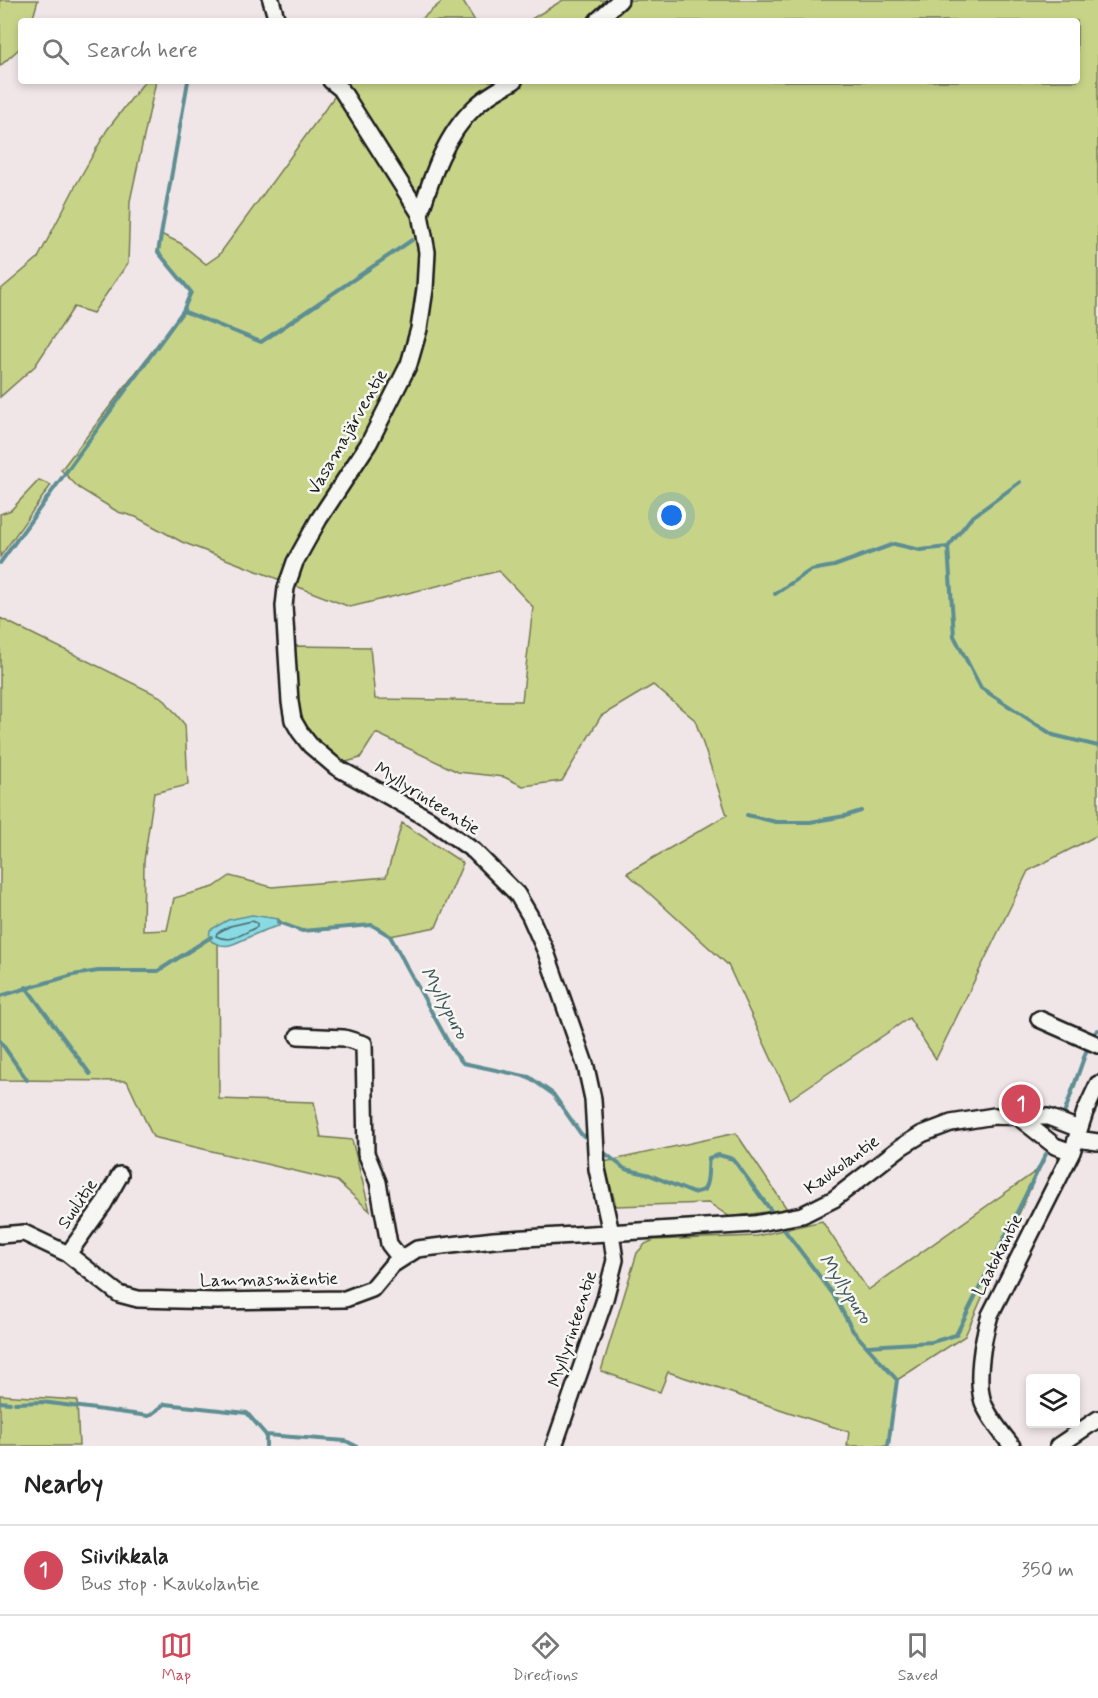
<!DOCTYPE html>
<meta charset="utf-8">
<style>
:root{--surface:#fff;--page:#f2f2f2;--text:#222;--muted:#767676;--line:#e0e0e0;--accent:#d1495b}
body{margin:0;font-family:Mynerve,sans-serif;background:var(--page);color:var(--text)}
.controls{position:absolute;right:18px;bottom:18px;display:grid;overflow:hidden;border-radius:6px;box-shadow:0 3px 9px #0003}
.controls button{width:54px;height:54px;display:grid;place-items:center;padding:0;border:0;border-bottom:2px solid var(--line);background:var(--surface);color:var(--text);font:30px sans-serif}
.you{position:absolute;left:672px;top:516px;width:21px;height:21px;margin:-15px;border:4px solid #fff;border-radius:50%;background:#1a73e8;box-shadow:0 0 0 9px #1a73e833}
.badge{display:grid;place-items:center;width:39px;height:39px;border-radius:50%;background:var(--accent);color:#fff;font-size:20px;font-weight:700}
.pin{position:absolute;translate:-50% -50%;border:3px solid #fff;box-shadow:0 2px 6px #0006}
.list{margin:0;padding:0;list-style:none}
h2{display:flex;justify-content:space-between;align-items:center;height:78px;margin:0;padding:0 24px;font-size:26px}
h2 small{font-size:20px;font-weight:400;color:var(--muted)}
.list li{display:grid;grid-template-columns:39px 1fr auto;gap:18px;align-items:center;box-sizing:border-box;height:90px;padding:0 24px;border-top:2px solid var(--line)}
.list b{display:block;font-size:22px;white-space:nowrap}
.list p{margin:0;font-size:20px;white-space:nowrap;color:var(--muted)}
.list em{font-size:20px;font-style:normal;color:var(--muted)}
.icon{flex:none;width:33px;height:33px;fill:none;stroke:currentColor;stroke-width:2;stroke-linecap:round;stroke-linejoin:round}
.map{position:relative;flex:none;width:1098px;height:1446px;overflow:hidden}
.search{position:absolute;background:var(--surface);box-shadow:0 3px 9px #0003;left:18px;right:18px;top:18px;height:66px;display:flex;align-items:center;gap:15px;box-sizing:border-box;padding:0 21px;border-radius:6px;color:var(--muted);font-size:22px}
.sheet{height:168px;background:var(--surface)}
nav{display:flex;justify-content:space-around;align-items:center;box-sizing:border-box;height:84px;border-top:2px solid var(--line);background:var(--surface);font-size:16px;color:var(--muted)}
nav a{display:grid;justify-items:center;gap:3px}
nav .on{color:var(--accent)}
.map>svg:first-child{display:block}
</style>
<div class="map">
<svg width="1098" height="1446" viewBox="0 0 1098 1446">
<rect width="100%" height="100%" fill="#f1e6e7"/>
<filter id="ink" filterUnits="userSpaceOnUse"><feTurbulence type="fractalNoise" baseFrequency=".0167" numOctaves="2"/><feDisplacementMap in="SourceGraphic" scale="12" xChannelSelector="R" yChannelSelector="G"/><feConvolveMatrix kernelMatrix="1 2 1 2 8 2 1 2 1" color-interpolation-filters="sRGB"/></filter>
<g filter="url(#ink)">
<!-- green -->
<path fill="#c7d488" stroke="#727852" stroke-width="1.5" d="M0,0H38L32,21H21V47L0,66Z
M444,0H462L475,21H419Z
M563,0H1098V835L1028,871L936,1059L909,1018L790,1099L728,965L627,873L727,815L695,720L653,685L601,716L562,781L523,786L504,777L458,772L376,733L360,758L343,763C334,756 325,750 318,742C292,715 295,681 294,646L370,647L375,699L522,701L533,607L499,571L350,607L182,542L136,517L118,512L79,488L61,470L183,311L191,292L158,252L161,234L180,243L206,264L219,255L334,97L351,81H1077V21H528Z
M145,81H156L130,201L128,263L93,313L74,307L35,366L0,397V290L38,258L77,183L107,130Z
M39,480L51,485L0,557V514L11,510Z
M0,618L163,698L185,725L188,785L154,793L144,861L143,931L167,930L174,898L214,887L230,876L272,887L386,877L402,823L463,863L436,927L390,936C384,933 376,926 370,925C344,924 298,942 278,919L213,942L218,944L219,1099L314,1102L321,1137L352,1140L370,1211L337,1181L153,1137L127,1081L0,1080Z
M736,1133L787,1209L730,1217L709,1203L616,1206L604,1162Z
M1039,1169L965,1336L897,1380L888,1446H847L849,1432L668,1372L660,1392L601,1371L637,1253L645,1244L654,1240L757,1236L822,1221L868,1290Z
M0,1395L77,1400L79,1446H0Z"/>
<!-- water -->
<path fill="#89dae3" stroke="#5d8e93" stroke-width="1.5" d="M252,915L278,919L281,923L279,926C270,928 260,932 251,936C235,943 225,952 209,939L210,930L228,920Z"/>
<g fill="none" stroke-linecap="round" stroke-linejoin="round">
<!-- shore -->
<path stroke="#48686c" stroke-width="1.5" d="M252,921L257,923V927C243,933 231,944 216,936L217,933L230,926Z"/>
<!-- stream -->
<path stroke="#5d8e93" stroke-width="4" d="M183,311L261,342L412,240
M1020,482L971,518L948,547L954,636L981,688L1053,735L1098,746
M0,563L183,311L191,292L158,252L188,81
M775,594L811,570L834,566L894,544L920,550L948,547
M747,815L776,822H810L845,816L861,811
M278,922L302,931L372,925L390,936L453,1051L463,1063L529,1077L553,1094L581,1134L591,1141
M26,987L90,1074
M0,996L73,975L98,971H158L211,937
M1095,1033L1098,1030
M0,1041L27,1080
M1064,1114L1087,1049
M601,1150L625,1169L650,1175L693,1193L704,1190C710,1179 707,1170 709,1158L719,1155L733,1159L775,1216
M779,1223L833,1294L853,1331L897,1380L888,1446
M868,1346L932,1342L956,1335L1046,1154
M0,1402L10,1403
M15,1403L42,1402L149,1416L165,1404L247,1413L266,1435V1446
M266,1435L346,1441L356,1446"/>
<!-- minor casing -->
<g stroke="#1c1c1c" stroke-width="20">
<path id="minor" d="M271,0L277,21
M597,21L620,0
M331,81L341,89L420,214L427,252L425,289L419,329L409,364L369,443L319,519L295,562L286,588L284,606L290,702L293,720L300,732L310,745L336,767L429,819L474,851L517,894L530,916L546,952L586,1067L593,1099L597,1169L611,1233L615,1260L605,1299L554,1446
M420,214C432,176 445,135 475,107C486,96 500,89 514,81
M1039,1019L1098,1045
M298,1036L344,1038L364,1044L366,1153L378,1182L389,1244L400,1258
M1017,1116L1055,1146L1072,1152
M1077,1139L1098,1142
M0,1235L24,1233L68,1254L119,1294L138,1299L217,1301L345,1299L372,1289L392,1265L417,1249L494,1240L754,1224L802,1215L834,1199L901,1147L922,1134L951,1123L994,1116L1048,1117L1079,1129
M68,1254L103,1205L120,1175
M1012,1446C1003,1435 992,1421 985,1407C974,1385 983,1338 990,1315L1072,1152L1085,1112L1098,1084
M1058,1446L1098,1419"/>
</g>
<!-- minor -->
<use href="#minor" stroke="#f6f6f2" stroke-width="15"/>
</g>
</g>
<g text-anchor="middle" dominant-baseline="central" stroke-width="5" stroke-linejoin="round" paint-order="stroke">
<!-- street labels -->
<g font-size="18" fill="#1c1c1c" stroke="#f6f6f2">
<text transform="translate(348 432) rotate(-60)">Vasamajärventie</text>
<text transform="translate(427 799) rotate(32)">Myllyrinteentie</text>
<text transform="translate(842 1165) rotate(-36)">Kaukolantie</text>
<text transform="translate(78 1204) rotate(-56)">Suulitie</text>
<text transform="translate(998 1255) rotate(-63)">Laatokantie</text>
<text transform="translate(269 1280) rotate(-1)">Lammasmäentie</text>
<text transform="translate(573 1329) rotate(-72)">Myllyrinteentie</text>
</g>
<!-- water labels -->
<g font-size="20" font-style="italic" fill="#3d5558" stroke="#f6f6f2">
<text transform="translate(444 1003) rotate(61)">Myllypuro</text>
<text transform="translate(845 1289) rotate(56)">Myllypuro</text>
</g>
</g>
</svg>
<div class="controls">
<button><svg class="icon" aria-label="layers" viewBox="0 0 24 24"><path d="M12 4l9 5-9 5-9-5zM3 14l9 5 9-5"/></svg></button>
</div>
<div class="you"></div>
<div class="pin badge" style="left:1021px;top:1104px">1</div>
<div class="search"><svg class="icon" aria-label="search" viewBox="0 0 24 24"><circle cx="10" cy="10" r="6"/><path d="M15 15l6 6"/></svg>Search here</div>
</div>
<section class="sheet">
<h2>Nearby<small></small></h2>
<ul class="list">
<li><span class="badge">1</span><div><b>Siivikkala</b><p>Bus stop · Kaukolantie</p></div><em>350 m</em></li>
</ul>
</section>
<nav>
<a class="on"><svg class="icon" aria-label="map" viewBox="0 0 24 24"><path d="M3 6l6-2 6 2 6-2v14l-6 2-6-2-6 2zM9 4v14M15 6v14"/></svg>Map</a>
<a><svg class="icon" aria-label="directions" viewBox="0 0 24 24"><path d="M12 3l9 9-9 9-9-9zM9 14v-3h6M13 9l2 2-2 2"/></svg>Directions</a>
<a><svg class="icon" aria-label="saved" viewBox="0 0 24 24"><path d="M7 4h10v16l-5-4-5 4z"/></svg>Saved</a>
</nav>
